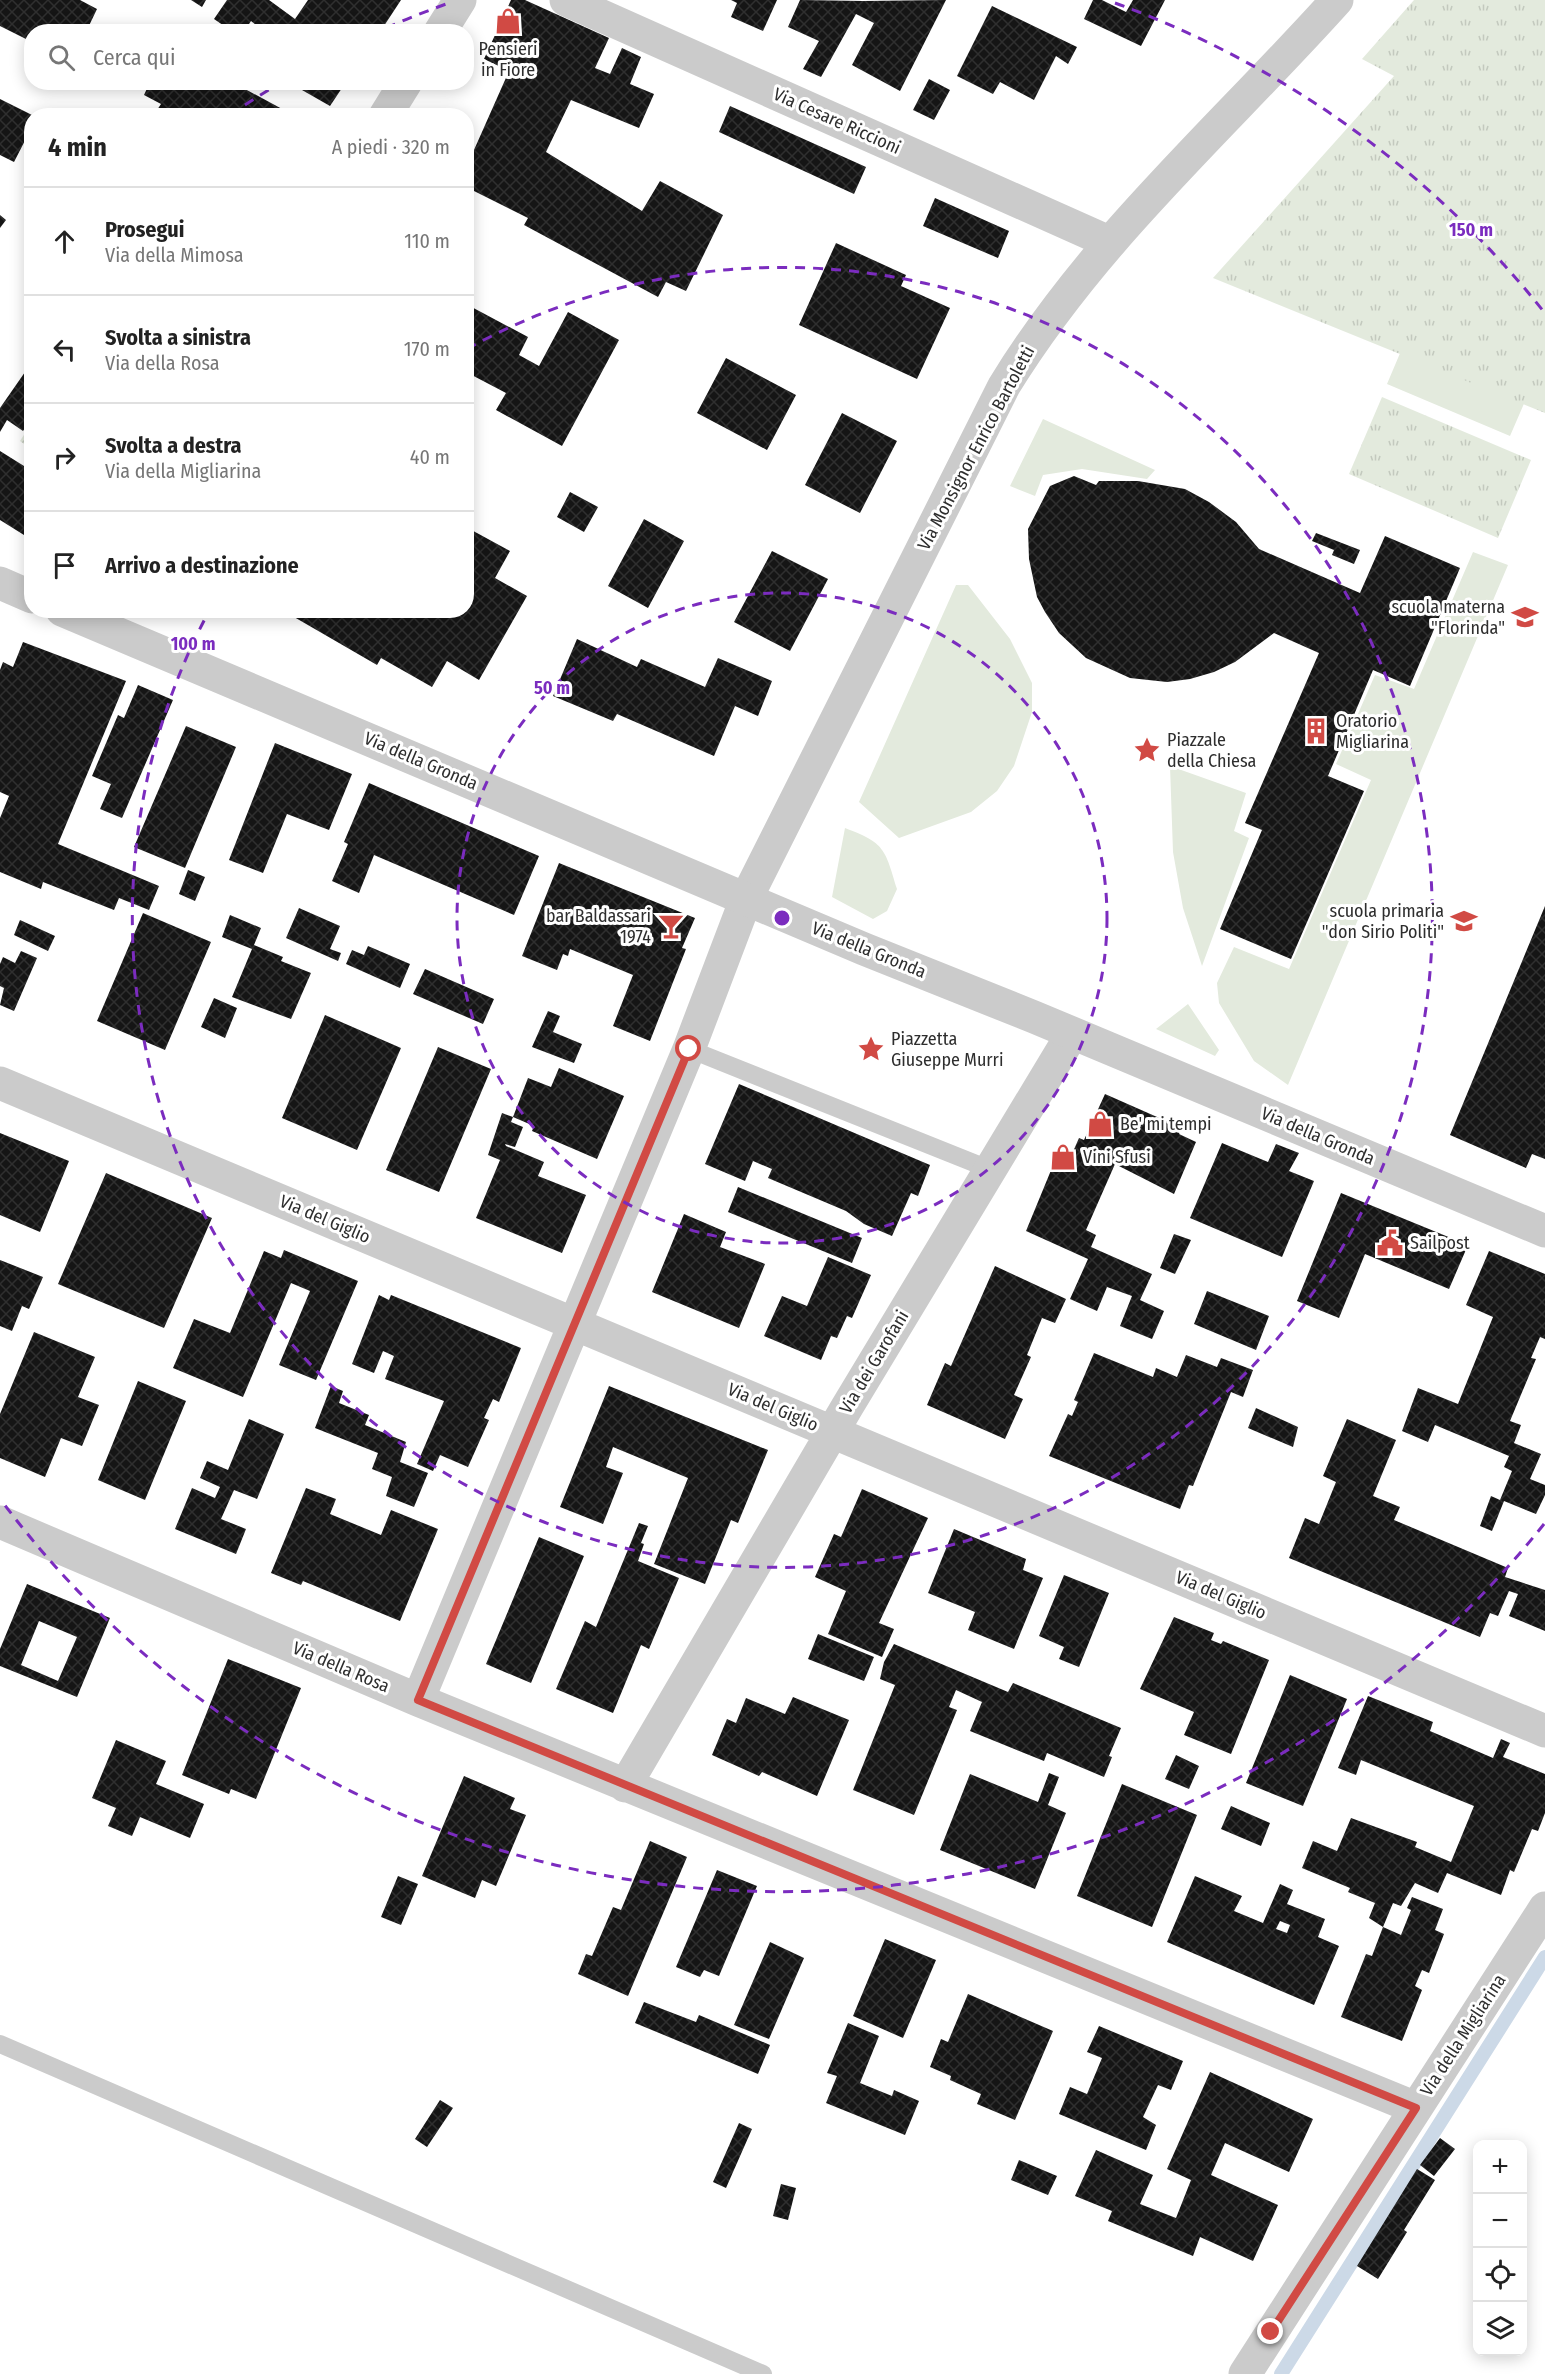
<!DOCTYPE html>
<html lang="it">
<meta charset="utf-8">
<style>
:root{--surface:#fff;--page:#f2f2f2;--text:#222;--muted:#767676;--line:#e0e0e0}
body{margin:0;font-family:"Fira Sans Condensed",sans-serif;background:var(--page);color:var(--text)}
.controls{position:absolute;right:18px;bottom:18px;display:grid;overflow:hidden;border-radius:12px;box-shadow:0 3px 15px #0003}
.controls button{width:54px;height:54px;display:grid;place-items:center;padding:0;border:0;border-bottom:2px solid var(--line);background:var(--surface);color:var(--text);font:30px sans-serif}
.stop{position:absolute;width:18px;height:18px;margin:-14px;border:4px solid #d14a44;border-radius:50%;background:#fff}
.stop.end{background:#d14a44;border-color:#fff;box-shadow:0 2px 6px #0008}
.list{margin:0;padding:0;list-style:none}
h2{display:flex;justify-content:space-between;align-items:center;height:78px;margin:0;padding:0 24px;font-size:26px}
h2 small{font-size:20px;font-weight:400;color:var(--muted)}
.list li{display:grid;grid-template-columns:39px 1fr auto;gap:18px;align-items:center;box-sizing:border-box;height:108px;padding:0 24px;border-top:2px solid var(--line)}
.list b{display:block;font-size:22px;white-space:nowrap}
.list p{margin:0;font-size:20px;white-space:nowrap;color:var(--muted)}
.list em{font-size:20px;font-style:normal;color:var(--muted)}
.icon{flex:none;width:33px;height:33px;fill:none;stroke:currentColor;stroke-width:2;stroke-linecap:round;stroke-linejoin:round}
.map{position:relative;flex:none;width:1545px;height:2374px;overflow:hidden}
.search{position:absolute;background:var(--surface);box-shadow:0 3px 15px #0003;left:24px;top:24px;width:450px;height:66px;display:flex;align-items:center;gap:15px;box-sizing:border-box;padding:0 21px;border-radius:24px;color:var(--muted);font-size:22px}
.panel{position:absolute;background:var(--surface);box-shadow:0 3px 15px #0003;left:24px;top:108px;width:450px;height:510px;border-radius:24px}
.map>svg:first-child{display:block}
</style>
<div class="map">
<svg width="1545" height="2374" viewBox="0 0 1545 2374">
<defs>
<pattern id="park-tufts" width="24" height="20" patternUnits="userSpaceOnUse" patternTransform="scale(1.5)"><rect width="24" height="20" fill="#e3eadd"/><path d="M3 7l-1-3M5 7V3M7 7l1-3M15 17l-1-3M17 17v-4M19 17l1-3" fill="none" stroke="#c3c9be"/></pattern>
<pattern id="garden-furrows" width="10" height="10" patternUnits="userSpaceOnUse" patternTransform="scale(1.5)"><rect width="10" height="10" fill="#e3eadd"/><path d="M-1 1l2-2M0 10L10 0M9 11l2-2" fill="none" stroke="#c3c9be"/></pattern>
<pattern id="building-cross-hatch" width="8" height="8" patternUnits="userSpaceOnUse" patternTransform="scale(1.5)"><rect width="8" height="8" fill="#151515"/><path d="M0 0l8 8M0 8l8-8" fill="none" stroke="#2f2f2f"/></pattern>
</defs>
<rect width="100%" height="100%" fill="#fff"/>
<!-- grass -->
<path fill="#e3eadd" d="M1481,162L1545,355L1510,436L1387,384Z
M1043,419L1155,470L1147,479L1082,469L1043,475L1035,496L1010,486Z
M1473,552L1508,565L1288,1085L1254,1061L1219,1003L1217,983L1234,947L1289,969L1371,780L1336,764L1375,675L1414,689Z
M956,585H968L1010,639L1032,683V712L1014,766L997,791L971,812L899,838L859,802Z
M1170,766L1246,793L1234,831L1249,838L1202,966L1183,908L1173,852Z
M845,828C885,843 885,849 897,889L887,911L873,919L832,897Z
M1188,1004L1219,1050L1215,1056L1156,1029Z"/>
<!-- park -->
<path fill="url(#park-tufts)" d="M1414,0H1545V413L1213,278L1394,76L1362,59Z
M1382,397L1531,460L1498,538L1349,474Z"/>
<!-- garden -->
<path fill="url(#garden-furrows)" d="M31,424V449L20,441Z"/>
<g fill="none" stroke-linecap="round" stroke-linejoin="round">
<!-- stream -->
<path stroke="#ccd9e7" stroke-width="14" d="M1281,2374L1545,1957"/>
</g>
<!-- building -->
<path fill="url(#building-cross-hatch)" fill-rule="evenodd" d="M0,0H80L97,9L86,32H32V46L25,43L28,40L0,26Z
M191,0H206L202,7Z
M227,0H269L295,19L308,0H401L380,32H265L251,21L244,32H233L214,19Z
M511,0H525L609,38L595,68L610,74L622,48L641,57L630,84L654,94L639,128L571,100L546,152L642,211L660,181L723,215L686,291L666,282L658,297L524,225L528,218L466,187V168L509,71L484,59Z
M731,0H777L763,31L731,17L737,3Z
M800,0L863,1L946,0L900,91L852,65L874,23L856,14L821,77L803,69L819,41L788,27Z
M1093,0H1102L1126,12L1133,0H1165L1141,46L1084,19Z
M992,6L1077,47L1068,64L1056,56L1034,100L1000,82L993,94L957,76Z
M929,79L950,90L934,120L913,110Z
M150,82H232L295,116H167L157,110L161,104L144,95Z
M288,82H346L330,106Z
M0,99L32,115V127L14,162L0,155Z
M730,106L866,167L854,194L719,132Z
M935,198L1009,231L998,258L923,226Z
M0,215L6,220L0,228Z
M836,243L906,275L901,286L950,308L917,379L799,325Z
M466,304L528,337L519,355L539,366L568,312L619,340L562,446L496,410L506,393L466,372Z
M726,358L796,395L767,450L697,413Z
M32,362V418L23,431L7,420L0,432V408Z
M842,413L897,441L860,513L805,485Z
M0,451L32,471V540L0,520Z
M1074,476L1096,485L1099,481H1138L1185,489L1209,502L1236,522L1259,549L1360,593L1385,536L1460,568L1410,686L1373,670L1328,776L1364,791L1291,959L1220,929L1262,830L1245,823L1319,653L1274,633L1235,662L1214,672L1190,679L1167,682L1130,678L1086,658L1059,633L1045,612L1037,597L1029,559L1028,529L1050,486Z
M570,492L598,507L584,532L557,517Z
M644,519L684,541L648,608L608,586Z
M466,527L510,551L495,578L527,596L479,680L447,661L432,687L381,658L377,665L282,610H466Z
M1316,533L1360,550L1354,564L1332,555L1334,550L1312,541Z
M772,551L828,579L790,651L734,622Z
M577,639L637,667L641,659L705,687L718,658L772,681L758,716L735,706L714,756L617,714L613,721L553,696Z
M23,642L126,681L58,844L159,886L149,910L119,898L114,910L43,882L41,889L0,872V818L9,796L0,792V670L3,662L13,667Z
M138,685L173,700L122,818L100,809L111,784L92,776L118,715L124,718Z
M186,726L236,747L185,868L134,847Z
M275,743L352,774L329,830L287,814L263,873L229,860Z
M369,783L539,856L514,915L374,855L359,893L332,881L348,844L344,842Z
M559,863L695,918L682,948L686,949L650,1041L613,1026L633,975L570,949L568,956L563,954L557,970L522,956Z
M188,870L205,877L195,901L179,894Z
M1545,906V1159L1532,1154L1526,1168L1450,1135Z
M299,908L340,926L330,949L341,953L338,961L286,938Z
M143,913L211,942L165,1050L97,1021Z
M230,915L261,928L254,945L283,957L281,961L311,973L291,1019L232,997L252,949L222,937Z
M20,920L55,936L48,951L14,935Z
M368,946L410,964L400,988L346,964L352,950L364,955Z
M21,951L37,958L14,1011L0,1005L4,988L0,986V964L3,957L15,963Z
M425,969L494,999L483,1024L413,994Z
M214,998L237,1008L225,1038L201,1027Z
M548,1011L560,1016L553,1032L582,1044L574,1063L532,1047Z
M325,1015L401,1048L357,1150L282,1118Z
M438,1047L491,1069L439,1192L386,1170Z
M559,1068L624,1096L597,1159L532,1131L534,1126L513,1117L528,1078L551,1087Z
M739,1084L930,1165L918,1196L911,1193L892,1236L864,1224L846,1211L768,1178L772,1169L753,1161L745,1181L705,1164Z
M1105,1094L1182,1128L1179,1134L1196,1142L1174,1194L1115,1164L1086,1230L1096,1235L1091,1247L1152,1274L1140,1300L1164,1311L1152,1339L1120,1326L1132,1296L1107,1287L1097,1311L1070,1299L1088,1259L1026,1231L1054,1163L1065,1170L1079,1138L1084,1140Z
M502,1113L513,1117L511,1122L523,1127L515,1147L505,1144L506,1146L544,1162L538,1176L586,1195L562,1253L476,1218L500,1160L488,1155Z
M0,1133L69,1161L40,1232L0,1215Z
M1222,1143L1268,1162L1276,1144L1299,1153L1289,1171L1314,1181L1282,1257L1190,1218Z
M106,1173L212,1218L164,1328L58,1284Z
M738,1187L862,1238L852,1263L728,1212Z
M1341,1193L1468,1245L1449,1289L1365,1254L1339,1318L1297,1301Z
M684,1214L726,1232L720,1247L765,1264L739,1328L652,1292Z
M1174,1234L1191,1240L1175,1274L1160,1268Z
M284,1250L358,1281L316,1380L279,1365L310,1291L291,1283L243,1397L173,1368L194,1319L230,1333L264,1251L281,1258Z
M1489,1251L1545,1274V1339L1540,1337L1531,1358L1536,1359L1510,1421L1521,1425L1514,1443L1541,1454L1530,1479L1545,1485V1495L1536,1514L1504,1501L1492,1531L1480,1526L1491,1496L1500,1500L1512,1471L1504,1467L1509,1456L1435,1425L1428,1442L1402,1431L1418,1388L1458,1404L1493,1317L1466,1305Z
M828,1257L871,1275L852,1318L847,1316L837,1338L831,1336L821,1360L764,1336L782,1296L807,1306Z
M0,1260L43,1277L29,1309L22,1306L12,1331L0,1326Z
M995,1266L1066,1299L1055,1323L1042,1318L1027,1355L1031,1357L1014,1395L1023,1399L1005,1439L927,1405L945,1363L951,1366Z
M1207,1291L1269,1316L1256,1350L1194,1324Z
M379,1295L389,1300L391,1295L521,1348L499,1402L493,1399L484,1418L489,1420L468,1467L440,1455L433,1471L417,1464L444,1401L385,1379L394,1356L383,1351L374,1373L352,1364Z
M34,1332L95,1357L78,1397L99,1405L82,1446L61,1438L45,1477L0,1458V1414Z
M1094,1353L1153,1377L1156,1368L1177,1377L1186,1355L1217,1367L1221,1358L1253,1370L1243,1397L1231,1392L1193,1486L1189,1485L1180,1509L1049,1456L1068,1414L1072,1416L1078,1402L1074,1400Z
M138,1381L186,1401L145,1500L98,1480Z
M331,1386L343,1391L339,1403L369,1415L365,1425L406,1442L400,1462L428,1473L414,1507L386,1496L392,1477L372,1469L378,1453L315,1428Z
M609,1386L768,1450L738,1523L731,1520L705,1584L654,1564L688,1478L613,1447L606,1467L623,1473L603,1524L560,1507Z
M1256,1408L1298,1427L1293,1447L1248,1428Z
M249,1419L284,1434L257,1499L234,1490L221,1519L246,1529L236,1554L175,1529L192,1488L215,1498L220,1487L200,1478L207,1461L228,1470Z
M1347,1419L1396,1440L1373,1496L1400,1507L1394,1520L1508,1568L1505,1577L1545,1590V1631L1509,1616L1518,1594L1509,1591L1498,1616L1490,1613L1480,1637L1289,1558L1305,1518L1319,1524L1336,1482L1323,1476Z
M306,1488L336,1499L330,1514L381,1535L391,1510L438,1529L400,1621L303,1581L301,1585L271,1573Z
M862,1489L928,1518L879,1623L894,1629L882,1657L828,1634L846,1591L815,1577L834,1534L841,1537Z
M639,1523L648,1526L641,1543L644,1544L638,1561L679,1578L649,1649L641,1645L613,1713L556,1689L585,1621L596,1627Z
M954,1529L1026,1559L1023,1570L1043,1578L1014,1649L968,1630L975,1612L928,1593Z
M539,1537L584,1556L531,1683L486,1664Z
M1064,1575L1109,1593L1079,1667L1059,1659L1064,1647L1039,1636Z
M27,1584L110,1618L77,1697L0,1666V1649ZM39,1621L77,1637L58,1681L21,1665Z
M1174,1617L1214,1633L1211,1640L1221,1644L1223,1641L1269,1660L1231,1754L1184,1735L1194,1712L1140,1689Z
M818,1634L874,1657L864,1681L808,1659Z
M894,1644L1008,1692L1013,1683L1121,1728L1109,1756L1112,1757L1104,1777L1047,1753L1044,1761L970,1731L982,1702L956,1690L949,1707L957,1710L914,1815L853,1790L895,1685L880,1679L884,1662Z
M228,1659L301,1688L256,1799L231,1789L229,1794L182,1775Z
M1290,1675L1347,1699L1303,1806L1246,1783Z
M1368,1696L1433,1722L1430,1731L1493,1758L1501,1739L1510,1743L1503,1757L1545,1774V1813L1538,1831L1532,1829L1514,1872L1510,1870L1501,1895L1447,1873L1438,1893L1415,1883L1401,1906L1393,1903L1383,1927L1369,1918L1375,1903L1348,1892L1350,1888L1302,1868L1313,1841L1337,1851L1351,1818L1417,1842L1415,1847L1451,1862L1474,1806L1361,1760L1356,1775L1338,1768Z
M793,1697L849,1720L817,1796L762,1772L759,1776L712,1755L727,1719L736,1723L746,1698L785,1714Z
M116,1740L166,1761L156,1784L204,1804L190,1838L140,1817L132,1836L108,1826L116,1808L92,1798Z
M1176,1755L1199,1766L1189,1789L1165,1779Z
M1049,1773L1059,1777L1048,1805L1066,1813L1035,1889L940,1850L970,1774L1038,1802Z
M464,1776L515,1798L510,1809L526,1815L496,1886L482,1880L475,1898L422,1876Z
M1122,1784L1197,1815L1152,1927L1077,1896Z
M1231,1806L1270,1823L1261,1846L1221,1829Z
M650,1841L687,1857L628,1996L578,1974L586,1954L592,1956L613,1907L621,1910Z
M717,1870L757,1886L719,1976L704,1970L700,1977L676,1967Z
M398,1876L418,1884L401,1925L381,1917Z
M1195,1876L1242,1896L1234,1911L1263,1923L1280,1884L1293,1890L1287,1904L1325,1919L1318,1937L1339,1946L1314,2005L1167,1942ZM1280,1921L1290,1925L1287,1933L1276,1929Z
M1412,1897L1443,1909L1435,1930L1444,1934L1429,1973L1422,1970L1415,1986L1422,1990L1402,2041L1341,2017L1366,1954L1372,1956L1383,1927L1401,1935L1411,1910L1407,1908Z
M885,1939L936,1960L903,2038L853,2016Z
M770,1942L804,1958L769,2039L734,2025Z
M968,1994L1053,2031L1015,2120L977,2104L981,2094L950,2080L951,2076L930,2067L941,2039L948,2042Z
M644,2002L696,2022L699,2015L770,2045L758,2074L635,2023Z
M848,2023L879,2036L860,2083L892,2096L894,2090L919,2101L905,2135L826,2103L837,2076L827,2073Z
M1099,2026L1183,2061L1171,2090L1158,2085L1143,2117L1156,2125L1146,2150L1059,2114L1070,2087L1087,2094L1102,2058L1087,2052Z
M1210,2072L1313,2119L1289,2172L1225,2143L1211,2175L1278,2205L1253,2261L1200,2237L1193,2256L1108,2221L1112,2211L1075,2196L1096,2150L1153,2175L1140,2204L1176,2218L1191,2180L1167,2169Z
M440,2100L453,2108L427,2147L415,2139Z
M739,2123L752,2129L726,2188L713,2182Z
M1440,2138L1455,2149L1434,2176L1420,2165Z
M1019,2160L1057,2176L1048,2195L1011,2180Z
M1417,2169L1435,2180L1404,2230L1407,2232L1378,2279L1357,2266Z
M781,2184L796,2188L788,2220L773,2216Z"/>
<g fill="none" stroke-linecap="round" stroke-linejoin="round">
<!-- service -->
<path stroke="#cbcbcb" stroke-width="18" d="M689,1049L989,1169
M0,2044L763,2374"/>
<!-- minor -->
<path stroke="#cbcbcb" stroke-width="33" d="M566,0L1109,242
M440,32L460,0
M385,116L406,82
M0,1083L1545,1731
M0,1522L418,1700L1416,2108
M418,1700L689,1049L746,899L1004,386C1094,239 1223,127 1337,0
M625,1786L847,1407L1072,1034
M1245,2374L1545,1908"/>
<!-- tertiary -->
<path stroke="#cbcbcb" stroke-width="33" d="M0,583L32,597
M62,610L864,949L1034,1017L1545,1231"/>
</g>
<g fill="none" stroke-linecap="round" stroke-linejoin="round">
<!-- route -->
<path stroke="#d14a44" stroke-width="8" d="M689,1049L418,1700L1416,2108L1271,2332"/>
</g>
<!-- distance rings -->
<g fill="none" stroke="#7b2cbf" stroke-width="3" stroke-dasharray="10 8">
<circle cx="782" cy="918" r="325"/>
<path d="M467 349A650 650 0 1 1 208 613"/>
<path d="M1544 1524A974 974 0 0 1 4 1504M230 115A974 974 0 0 1 280 83M386 28A974 974 0 0 1 449 3M1115 3A974 974 0 0 1 1544 312"/>
</g>
<!-- icons -->
<defs>
<g id="shop-bare" transform="scale(2.07)"><path d="M-5-2.5h2.3a2.7 3.5 0 0 1 5.4 0H5L5.5 6h-11ZM-1.5-2.5h3a1.5 2.3 0 0 0-3 0Z" fill="#d14a44" stroke="#fff" stroke-width="2.5" paint-order="stroke"/></g>
<g id="school-bare" transform="scale(2.07)"><path d="M0-5L7-2L0 1L-7-2ZM-4 1L0 2.5L4 1V4Q0 6-4 4Z" fill="#d14a44" stroke="#fff" stroke-width="2.5" paint-order="stroke"/></g>
<g id="building-bare" transform="scale(2.07)"><path d="M-4-6H4V6H1V3H-1V6H-4ZM-2.5-4.3h1.7v1.8h-1.7ZM.8-4.3h1.7v1.8H.8ZM-2.5-1h1.7V.8h-1.7ZM.8-1h1.7V.8H.8Z" fill="#d14a44" stroke="#fff" stroke-width="2.5" paint-order="stroke"/></g>
<g id="sight-bare" transform="scale(2.07)"><path d="M0-6L1.8-2.2L6-1.7L2.9 1.2L3.7 5.4L0 3.3L-3.7 5.4L-2.9 1.2L-6-1.7L-1.8-2.2Z" fill="#d14a44" stroke="#fff" stroke-width="2.5" paint-order="stroke"/></g>
<g id="bar-bare" transform="scale(2.07)"><path d="M-6-5H6L.8 .8V4.5H3.5V6h-7V4.5H-.8V.8Z" fill="#d14a44" stroke="#fff" stroke-width="2.5" paint-order="stroke"/></g>
<g id="civic-bare" transform="scale(2.07)"><path d="M-.6-6.5H3V-4.5H.6V-3L4-1V1h2V6H-6V1h2V-1L-.6-3ZM-1.2 2.5V6h2.4V2.5Z" fill="#d14a44" stroke="#fff" stroke-width="2.5" paint-order="stroke"/></g>
</defs>
<g fill-rule="evenodd">
<use href="#shop-bare" x="508" y="21"/>
<use href="#school-bare" x="1525" y="617"/>
<use href="#building-bare" x="1316" y="731"/>
<use href="#sight-bare" x="1147" y="750"/>
<use href="#school-bare" x="1464" y="921"/>
<use href="#bar-bare" x="671" y="926"/>
<use href="#sight-bare" x="871" y="1049"/>
<use href="#shop-bare" x="1100" y="1124"/>
<use href="#shop-bare" x="1063" y="1157"/>
<use href="#civic-bare" x="1390" y="1243"/>
</g>
<g text-anchor="middle" dominant-baseline="central" stroke-width="6" stroke-linejoin="round" paint-order="stroke">
<!-- poi labels -->
<g font-size="18" fill="#2e2e2e" stroke="#fff" text-anchor="start">
<text x="508" y="49" text-anchor="middle">Pensieri<tspan x="508" dy="21">in Fiore</tspan></text>
<text x="1505" y="607" text-anchor="end">scuola materna<tspan x="1505" dy="21">"Florinda"</tspan></text>
<text x="1336" y="721">Oratorio<tspan x="1336" dy="21">Migliarina</tspan></text>
<text x="1167" y="740">Piazzale<tspan x="1167" dy="21">della Chiesa</tspan></text>
<text x="1444" y="911" text-anchor="end">scuola primaria<tspan x="1444" dy="21">"don Sirio Politi"</tspan></text>
<text x="651" y="916" text-anchor="end">bar Baldassari<tspan x="651" dy="21">1974</tspan></text>
<text x="891" y="1039">Piazzetta<tspan x="891" dy="21">Giuseppe Murri</tspan></text>
<text x="1120" y="1124">Be' mi tempi</text>
<text x="1083" y="1157">Vini Sfusi</text>
<text x="1410" y="1243">Sailpost</text>
</g>
<!-- street labels -->
<g font-size="18" fill="#2e2e2e" stroke="#fff">
<text transform="translate(837 121) rotate(24)">Via Cesare Riccioni</text>
<text transform="translate(976 448) rotate(-62)">Via Monsignor Enrico Bartoletti</text>
<text transform="translate(421 761) rotate(23)">Via della Gronda</text>
<text transform="translate(869 950) rotate(22)">Via della Gronda</text>
<text transform="translate(1318 1136) rotate(23)">Via della Gronda</text>
<text transform="translate(325 1219) rotate(23)">Via del Giglio</text>
<text transform="translate(874 1362) rotate(-59)">Via dei Garofani</text>
<text transform="translate(773 1407) rotate(23)">Via del Giglio</text>
<text transform="translate(1221 1595) rotate(23)">Via del Giglio</text>
<text transform="translate(341 1667) rotate(23)">Via della Rosa</text>
<text transform="translate(1463 2035) rotate(-57)">Via della Migliarina</text>
</g>
</g>
<circle cx="782" cy="918" r="9" fill="#7b2cbf" stroke="#fff" stroke-width="3"/>
<g font-size="18" text-anchor="middle" font-weight="bold" fill="#7b2cbf" stroke="#fff" stroke-width="6" stroke-linejoin="round" paint-order="stroke">
<text x="1471" y="236">150 m</text>
<text x="193" y="650">100 m</text>
<text x="552" y="694">50 m</text>
</g>
</svg>
<div class="controls">
<button>+</button>
<button>−</button>
<button><svg class="icon" aria-label="locate" viewBox="0 0 24 24"><circle cx="12" cy="12" r="6"/><path d="M12 2v4M12 18v4M2 12h4M18 12h4"/></svg></button>
<button><svg class="icon" aria-label="layers" viewBox="0 0 24 24"><path d="M12 4l9 5-9 5-9-5zM3 14l9 5 9-5"/></svg></button>
</div>
<div class="stop" style="left:689px;top:1049px"></div>
<div class="stop end" style="left:1271px;top:2332px"></div>
<div class="search"><svg class="icon" aria-label="search" viewBox="0 0 24 24"><circle cx="10" cy="10" r="6"/><path d="M15 15l6 6"/></svg>Cerca qui</div>
<section class="panel">
<h2>4 min<small>A piedi · 320 m</small></h2>
<ul class="list">
<li><svg class="icon" aria-label="ahead" viewBox="0 0 24 24"><path d="M12 20V5M6 11l6-6 6 6"/></svg><div><b>Prosegui</b><p>Via della Mimosa</p></div><em>110 m</em></li>
<li><svg class="icon" aria-label="left" viewBox="0 0 24 24"><path d="M17 20v-9H6M10 6l-5 5 5 5"/></svg><div><b>Svolta a sinistra</b><p>Via della Rosa</p></div><em>170 m</em></li>
<li><svg class="icon" aria-label="right" viewBox="0 0 24 24"><path d="M7 20v-9h11M14 6l5 5-5 5"/></svg><div><b>Svolta a destra</b><p>Via della Migliarina</p></div><em>40 m</em></li>
<li><svg class="icon" aria-label="arrive" viewBox="0 0 24 24"><path d="M6 21V4h12l-3 4 3 4H6"/></svg><div><b>Arrivo a destinazione</b></div></li>
</ul>
</section>
</div>
